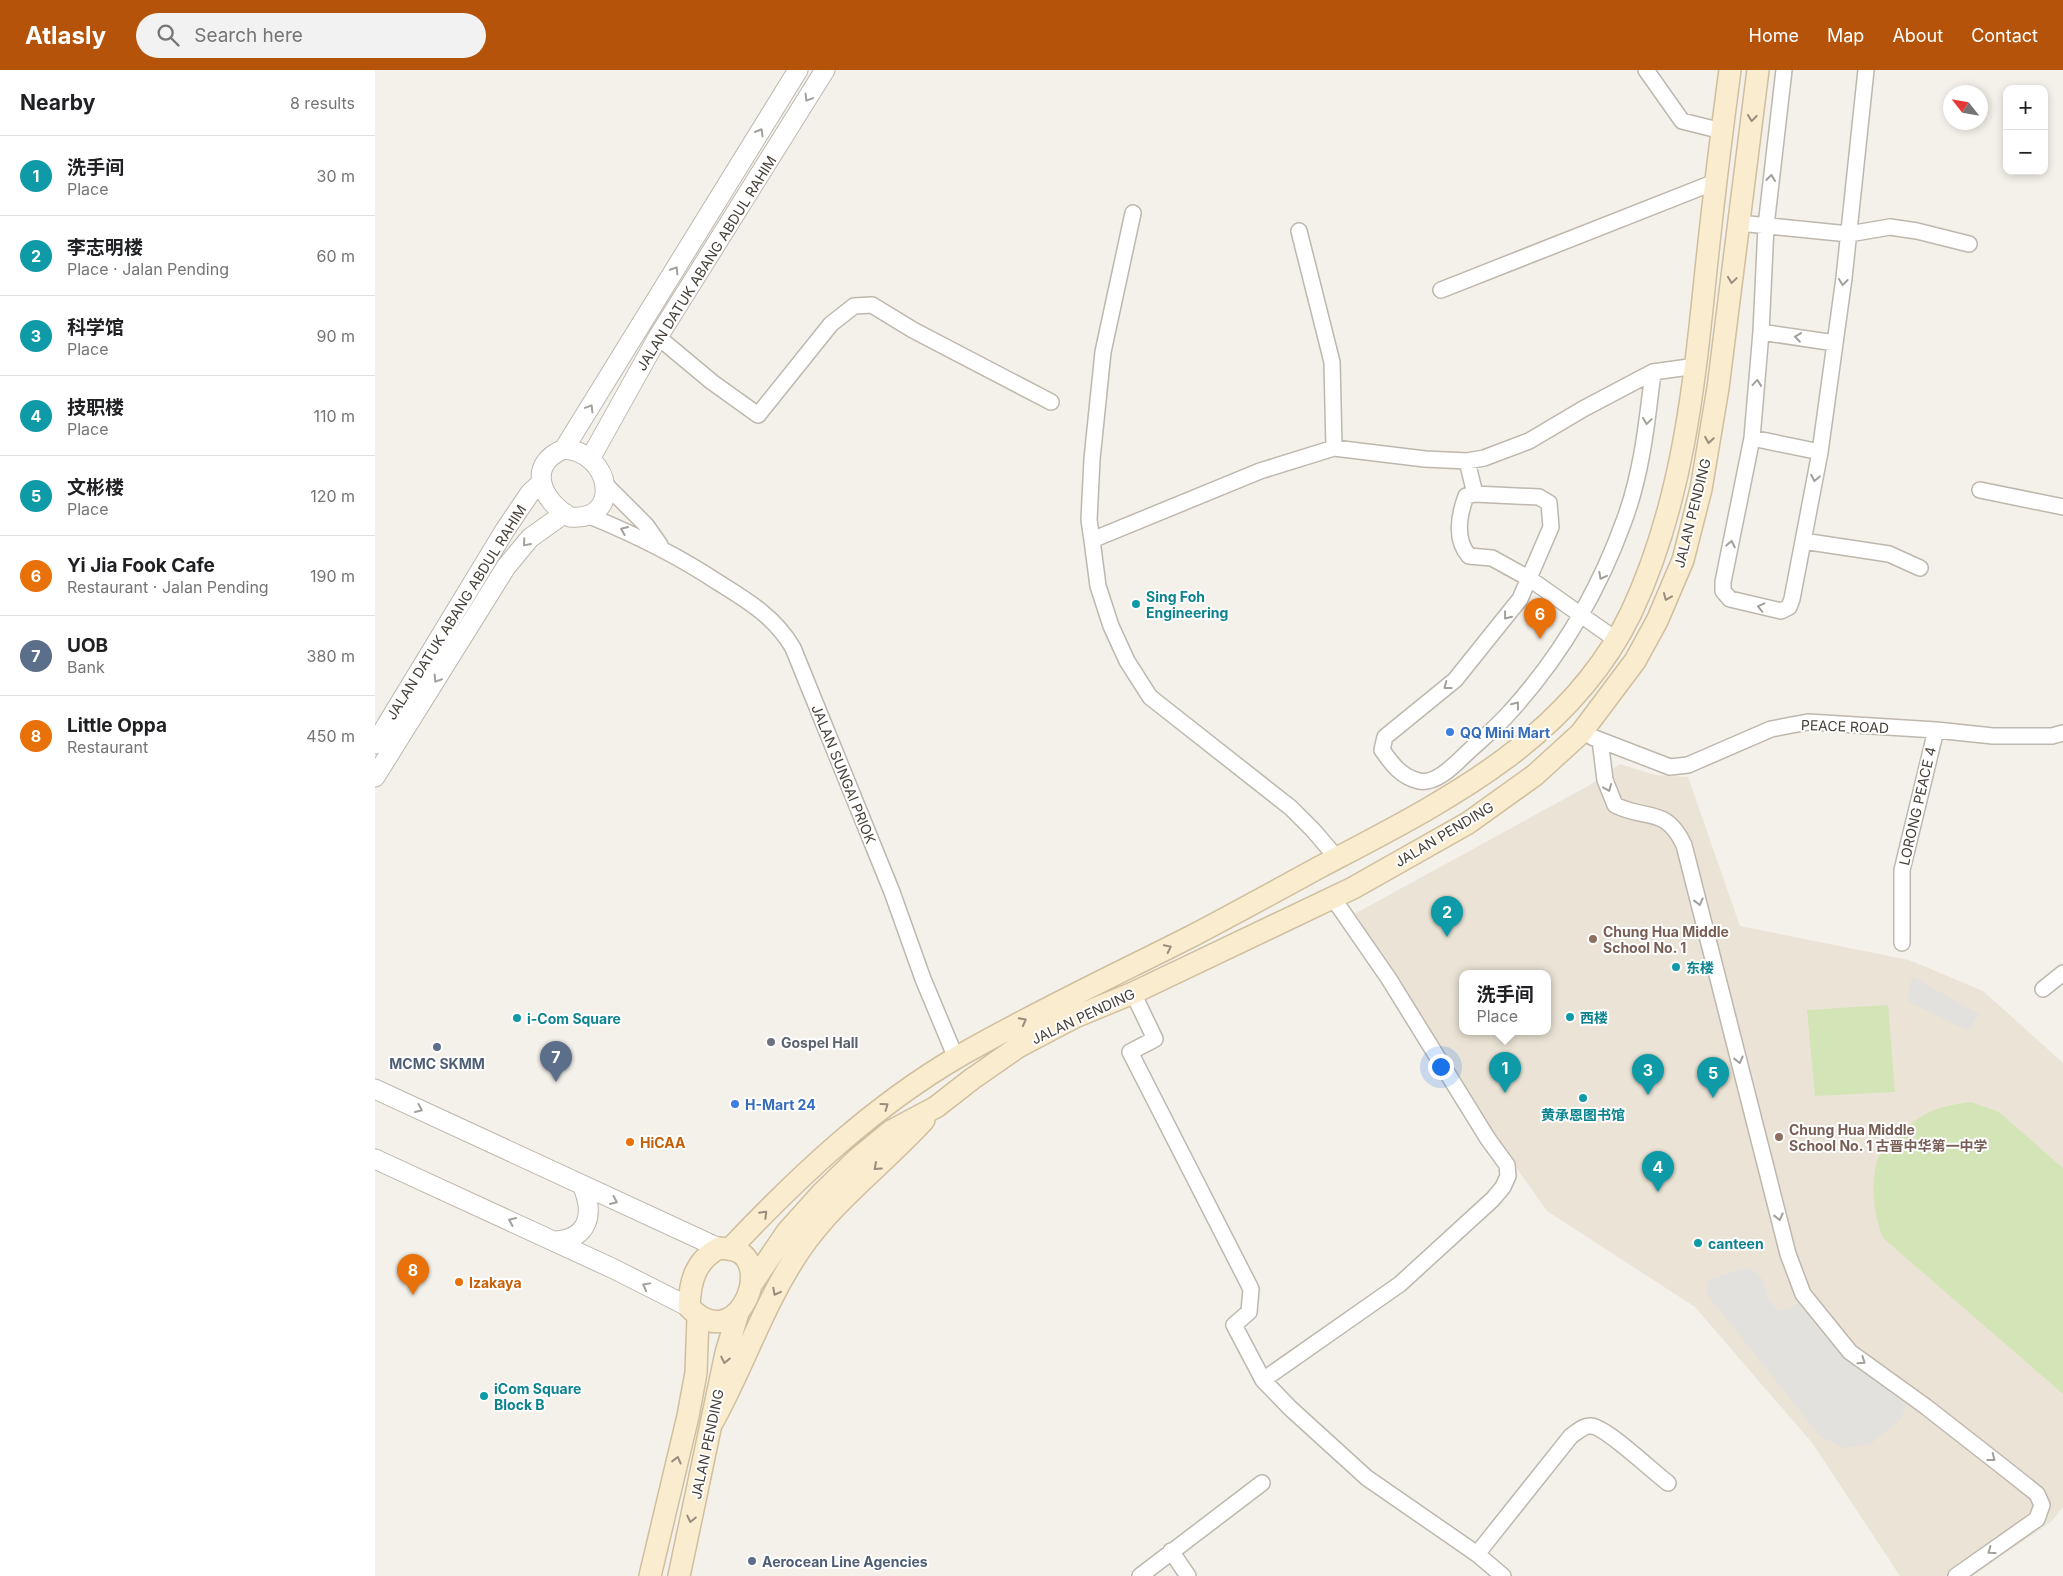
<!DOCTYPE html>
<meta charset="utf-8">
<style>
:root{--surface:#fff;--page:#f2f2f2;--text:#202124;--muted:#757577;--line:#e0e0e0;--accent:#b45309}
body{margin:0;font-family:Inter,"Noto Sans SC",sans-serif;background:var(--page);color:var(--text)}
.controls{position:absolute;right:15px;top:15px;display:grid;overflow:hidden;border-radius:10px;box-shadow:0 2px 8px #0003}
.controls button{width:45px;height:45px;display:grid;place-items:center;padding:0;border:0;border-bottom:1px solid var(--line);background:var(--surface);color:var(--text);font:25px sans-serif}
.compass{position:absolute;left:1568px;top:15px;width:45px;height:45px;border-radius:50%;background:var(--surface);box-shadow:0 2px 8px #0003;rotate:301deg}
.you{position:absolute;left:1065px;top:996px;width:18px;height:18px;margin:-12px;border:4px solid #fff;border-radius:50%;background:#1a73e8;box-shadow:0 0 0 8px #1a73e833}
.badge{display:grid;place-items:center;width:32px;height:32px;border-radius:50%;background:var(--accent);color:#fff;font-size:16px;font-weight:700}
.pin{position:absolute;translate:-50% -41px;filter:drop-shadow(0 1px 2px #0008)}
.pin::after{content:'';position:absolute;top:26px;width:18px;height:15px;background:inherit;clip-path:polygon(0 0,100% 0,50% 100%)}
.popup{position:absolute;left:1084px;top:900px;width:92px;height:65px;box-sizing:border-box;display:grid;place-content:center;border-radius:10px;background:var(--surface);filter:drop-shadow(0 1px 4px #0005);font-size:16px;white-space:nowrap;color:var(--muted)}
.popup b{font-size:19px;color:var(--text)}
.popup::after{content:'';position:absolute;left:50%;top:100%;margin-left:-10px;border:10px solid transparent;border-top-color:var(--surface)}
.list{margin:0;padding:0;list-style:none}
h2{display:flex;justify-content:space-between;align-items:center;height:65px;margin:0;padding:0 20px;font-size:21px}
h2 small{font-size:16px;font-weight:400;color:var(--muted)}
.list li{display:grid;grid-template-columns:32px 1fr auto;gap:15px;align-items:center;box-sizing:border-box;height:80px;padding:0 20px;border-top:1px solid var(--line)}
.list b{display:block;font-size:19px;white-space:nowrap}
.list p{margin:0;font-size:16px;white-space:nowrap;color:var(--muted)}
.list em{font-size:16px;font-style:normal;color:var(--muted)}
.icon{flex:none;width:28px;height:28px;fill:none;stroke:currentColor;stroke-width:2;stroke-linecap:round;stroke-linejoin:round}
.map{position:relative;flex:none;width:1688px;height:1506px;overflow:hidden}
header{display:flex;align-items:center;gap:30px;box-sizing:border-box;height:70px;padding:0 25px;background:var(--accent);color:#fff}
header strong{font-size:24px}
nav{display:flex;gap:28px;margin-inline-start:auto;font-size:18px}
.search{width:350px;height:45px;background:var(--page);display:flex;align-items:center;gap:12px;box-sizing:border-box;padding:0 18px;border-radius:28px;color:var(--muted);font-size:19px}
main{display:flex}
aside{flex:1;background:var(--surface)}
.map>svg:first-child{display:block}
</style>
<header>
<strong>Atlasly</strong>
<div class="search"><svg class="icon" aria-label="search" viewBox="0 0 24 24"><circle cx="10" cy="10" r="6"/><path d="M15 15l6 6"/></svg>Search here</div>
<nav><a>Home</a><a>Map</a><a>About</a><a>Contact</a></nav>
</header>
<main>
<aside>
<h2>Nearby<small>8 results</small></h2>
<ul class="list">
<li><span class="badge" style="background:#0f9aa8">1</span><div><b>洗手间</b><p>Place</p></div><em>30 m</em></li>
<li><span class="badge" style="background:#0f9aa8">2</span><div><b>李志明楼</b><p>Place · Jalan Pending</p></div><em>60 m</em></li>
<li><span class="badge" style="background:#0f9aa8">3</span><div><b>科学馆</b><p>Place</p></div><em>90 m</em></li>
<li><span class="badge" style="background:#0f9aa8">4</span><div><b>技职楼</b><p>Place</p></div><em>110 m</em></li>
<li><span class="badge" style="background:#0f9aa8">5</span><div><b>文彬楼</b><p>Place</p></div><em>120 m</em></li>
<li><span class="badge" style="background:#e8710a">6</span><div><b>Yi Jia Fook Cafe</b><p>Restaurant · Jalan Pending</p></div><em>190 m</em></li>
<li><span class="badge" style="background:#5c6f8a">7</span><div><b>UOB</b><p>Bank</p></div><em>380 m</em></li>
<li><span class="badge" style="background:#e8710a">8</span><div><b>Little Oppa</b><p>Restaurant</p></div><em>450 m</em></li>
</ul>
</aside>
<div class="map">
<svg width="1688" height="1506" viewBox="0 0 1688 1506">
<rect width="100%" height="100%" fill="#f4f0ea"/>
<!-- education -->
<path fill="#ebe4d6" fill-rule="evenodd" d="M1245,694L1280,705L1313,707L1365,856L1534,890L1608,921L1688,993V1437L1676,1452L1597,1506H1525L1438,1374L1320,1237L1172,1141L1055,976L972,848L1213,716ZM1088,904H1172V962H1088Z"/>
<!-- green -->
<path fill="#d3e4b7" d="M1513,935L1520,1022L1440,1026L1432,940Z
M1596,1032L1624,1042L1688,1098V1324L1508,1168C1498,1143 1495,1113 1503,1088C1505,1082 1512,1077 1516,1073C1542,1045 1557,1037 1596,1032Z"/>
<!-- parking -->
<path fill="#e3e1de" d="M1537,906L1604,944L1593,961L1532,931Z
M1374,1197L1387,1208L1393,1228L1402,1240L1414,1239L1424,1232L1446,1263L1473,1288L1531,1335L1526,1349L1496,1374L1468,1378L1446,1367L1331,1223L1333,1210Z"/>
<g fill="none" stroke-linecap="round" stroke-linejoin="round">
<!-- minor casing -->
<g stroke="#beb7ad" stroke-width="18">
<path id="minor" d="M1271,0L1307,51L1347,61
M1409,0L1391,156L1386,262L1377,368L1348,512V521L1355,529L1406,541L1414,537L1417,529L1445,382L1469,208L1491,0
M758,143L728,282L717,389L714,450L717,470L885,401L959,378L1050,389L1092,391L1109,388L1154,371L1208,339L1278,302L1321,296
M1364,153L1474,164L1515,157L1542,161L1594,174
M924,161L957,292L959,378
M1066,220L1340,112
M1386,262L1460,273
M283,267L337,312L383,345L456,254L479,236L497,235L538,260L676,332
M1377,368L1445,382
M1092,391L1100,424L1164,427L1174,433L1176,457L1145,529L1080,610L1010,667L1007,680C1017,694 1026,707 1044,711C1062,715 1082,692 1094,681C1108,668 1123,656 1135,642C1185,587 1224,520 1249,451C1267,403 1272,352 1278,302
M231,415L271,455L285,475
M1605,420L1688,437
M1100,424L1091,426C1084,445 1079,469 1094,486L1117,488L1155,509L1240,569
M212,445C259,464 302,485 344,513C373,531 400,547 418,578L517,822L548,909L581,988
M717,470L723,516L736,556L752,591L775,627L916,738L938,760L962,788
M1428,471L1514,484L1545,498
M1217,667L1295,697L1313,695L1396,659L1433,652L1561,660L1618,666H1677L1688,663
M1225,670L1230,710L1240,735C1272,751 1291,736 1309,775L1413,1184L1428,1224L1475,1282L1550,1336L1628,1397L1662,1424L1667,1435L1662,1449L1581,1506
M1527,873V800L1561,660
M1668,919L1688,903
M758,923L780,969L755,982L876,1219L874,1242L859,1255L888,1310L915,1338L992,1408L1102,1484L1128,1506
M888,1310L1025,1214L1118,1129L1128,1117L1133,1106L1132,1095L1113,1069L1014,909L958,828
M796,1481L813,1506
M1102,1484L1196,1366C1202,1362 1209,1355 1216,1356C1230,1356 1278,1402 1293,1413
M765,1506L887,1413"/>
</g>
<!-- tertiary casing -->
<g stroke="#beb7ad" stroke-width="21">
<path id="tertiary" d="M189,379L423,0
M189,379C237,382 248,452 195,447C167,431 150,395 189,379Z
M215,389L283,267L450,0
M0,674L130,460L155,423L166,413
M0,707L131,497L155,468L190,443
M0,1019L344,1178
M0,1089L239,1199L314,1237
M181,1171C214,1168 219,1144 208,1117"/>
</g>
<!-- secondary casing -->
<g stroke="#cfbf9e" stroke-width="24">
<path id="secondary" d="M344,1178C351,1179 358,1179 364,1182C397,1201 359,1285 314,1237C315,1211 320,1191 344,1178Z
M355,1179C424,1106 498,1036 586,985C661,942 740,905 817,866C859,844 901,821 943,798C1064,734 1193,673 1256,543C1307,435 1319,318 1331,200C1338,133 1346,67 1355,0
M376,1215L412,1162L447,1123L482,1089L516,1061L561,1037L597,1009L643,977L700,947L758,923L978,818L1093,753L1160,705L1206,663L1260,591L1282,551L1308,490L1326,419L1343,318L1383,0
M337,1353C369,1296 388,1234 425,1180C459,1130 509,1094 549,1050
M275,1506L313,1346L321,1303L323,1247
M304,1506L351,1283L363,1243"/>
</g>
<!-- minor -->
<use href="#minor" stroke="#fff" stroke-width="15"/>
<!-- tertiary -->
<use href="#tertiary" stroke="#fff" stroke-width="19"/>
<!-- secondary -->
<use href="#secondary" stroke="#faecce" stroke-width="21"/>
</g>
<!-- one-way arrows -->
<defs><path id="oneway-chevron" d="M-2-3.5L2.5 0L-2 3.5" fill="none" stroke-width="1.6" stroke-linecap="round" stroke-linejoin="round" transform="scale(1.25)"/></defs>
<g stroke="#a3a09c">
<use href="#oneway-chevron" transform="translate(433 28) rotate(121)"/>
<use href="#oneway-chevron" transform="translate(385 62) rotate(-60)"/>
<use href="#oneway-chevron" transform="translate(1396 108) rotate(-84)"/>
<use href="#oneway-chevron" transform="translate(300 200) rotate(-58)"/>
<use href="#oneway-chevron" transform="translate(1468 212) rotate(97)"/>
<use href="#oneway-chevron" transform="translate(1423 267) rotate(-172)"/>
<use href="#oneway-chevron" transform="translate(1382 313) rotate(-85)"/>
<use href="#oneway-chevron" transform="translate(215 338) rotate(-59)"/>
<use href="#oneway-chevron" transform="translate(1272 351) rotate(98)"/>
<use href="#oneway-chevron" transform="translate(1440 408) rotate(101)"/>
<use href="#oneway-chevron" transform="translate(249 460) rotate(-157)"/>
<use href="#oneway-chevron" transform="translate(151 473) rotate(131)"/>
<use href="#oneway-chevron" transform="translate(1356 474) rotate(-79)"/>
<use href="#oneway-chevron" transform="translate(1227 506) rotate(118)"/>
<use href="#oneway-chevron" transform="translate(1386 537) rotate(-167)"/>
<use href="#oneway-chevron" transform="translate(1132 546) rotate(128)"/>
<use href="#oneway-chevron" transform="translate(62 609) rotate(123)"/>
<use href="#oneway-chevron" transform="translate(1072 616) rotate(143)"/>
<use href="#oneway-chevron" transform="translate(1141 635) rotate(-52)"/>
<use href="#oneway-chevron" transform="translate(1233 718) rotate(68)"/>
<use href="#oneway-chevron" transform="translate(1324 832) rotate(76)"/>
<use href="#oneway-chevron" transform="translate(1364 990) rotate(76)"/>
<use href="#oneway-chevron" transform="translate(44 1039) rotate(24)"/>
<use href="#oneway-chevron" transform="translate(239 1131) rotate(24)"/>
<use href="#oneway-chevron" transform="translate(1404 1147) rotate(76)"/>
<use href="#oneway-chevron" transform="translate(137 1151) rotate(-156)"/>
<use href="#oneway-chevron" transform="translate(271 1216) rotate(-151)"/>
<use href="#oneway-chevron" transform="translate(1487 1291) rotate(35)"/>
<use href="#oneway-chevron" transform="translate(1617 1388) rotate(38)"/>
<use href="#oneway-chevron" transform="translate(1616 1481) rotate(144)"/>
</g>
<g stroke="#988d7c">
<use href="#oneway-chevron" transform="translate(1377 48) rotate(97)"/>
<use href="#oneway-chevron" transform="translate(1357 210) rotate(98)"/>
<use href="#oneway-chevron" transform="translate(1334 370) rotate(99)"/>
<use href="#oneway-chevron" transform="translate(1292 527) rotate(113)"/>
<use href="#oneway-chevron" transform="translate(793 878) rotate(-26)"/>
<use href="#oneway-chevron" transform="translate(648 951) rotate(-28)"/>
<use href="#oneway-chevron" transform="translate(510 1036) rotate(-36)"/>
<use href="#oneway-chevron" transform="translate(502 1097) rotate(138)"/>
<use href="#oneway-chevron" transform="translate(389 1144) rotate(-45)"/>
<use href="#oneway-chevron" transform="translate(401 1222) rotate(118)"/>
<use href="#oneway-chevron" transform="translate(350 1290) rotate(102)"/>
<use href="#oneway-chevron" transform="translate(302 1390) rotate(-76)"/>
<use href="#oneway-chevron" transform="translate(316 1449) rotate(102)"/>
</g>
<!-- markers -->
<g fill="#0f9aa8" stroke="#fff" stroke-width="2">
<circle cx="761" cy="534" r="5"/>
<circle cx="1301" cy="897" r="5"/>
<circle cx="1195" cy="947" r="5"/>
<circle cx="142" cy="948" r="5"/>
<circle cx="1208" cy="1028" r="5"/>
<circle cx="1323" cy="1173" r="5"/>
<circle cx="109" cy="1326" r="5"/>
</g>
<g fill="#3f7fe0" stroke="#fff" stroke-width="2">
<circle cx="1075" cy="662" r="5"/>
<circle cx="360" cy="1034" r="5"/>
</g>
<g fill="#8d6e63" stroke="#fff" stroke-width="2">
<circle cx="1218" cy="869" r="5"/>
<circle cx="1404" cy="1067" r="5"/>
</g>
<circle fill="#6b7280" stroke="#fff" stroke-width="2" cx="396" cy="972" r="5"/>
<g fill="#5c6f8a" stroke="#fff" stroke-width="2">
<circle cx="62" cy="977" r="5"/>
<circle cx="377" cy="1491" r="5"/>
</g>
<g fill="#e8710a" stroke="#fff" stroke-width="2">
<circle cx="255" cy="1072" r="5"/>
<circle cx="84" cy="1212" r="5"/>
</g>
<g text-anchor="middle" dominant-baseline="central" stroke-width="4" stroke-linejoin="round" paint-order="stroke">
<!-- street labels -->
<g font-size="14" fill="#474039" stroke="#fff">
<text transform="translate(331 193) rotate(-58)">JALAN DATUK ABANG ABDUL RAHIM</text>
<text transform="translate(1317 443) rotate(-76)">JALAN PENDING</text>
<text transform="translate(81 542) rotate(-58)">JALAN DATUK ABANG ABDUL RAHIM</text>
<text transform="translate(1470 656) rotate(2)">PEACE ROAD</text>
<text transform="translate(469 704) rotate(68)">JALAN SUNGAI PRIOK</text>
<text transform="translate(1542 736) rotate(-77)">LORONG PEACE 4</text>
<text transform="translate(1069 764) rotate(-31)">JALAN PENDING</text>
<text transform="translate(708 946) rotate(-25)">JALAN PENDING</text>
<text transform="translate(332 1374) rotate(-78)">JALAN PENDING</text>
</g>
<!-- culture labels -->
<g font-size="14" font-weight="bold" fill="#0d838f" stroke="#fff" text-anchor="start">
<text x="771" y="526">Sing Foh<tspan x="771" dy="16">Engineering</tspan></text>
<text x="1311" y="897">东楼</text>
<text x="1205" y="947">西楼</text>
<text x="152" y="948">i-Com Square</text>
<text x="1208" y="1044" text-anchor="middle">黄承恩图书馆</text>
<text x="1333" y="1173">canteen</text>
<text x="119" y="1318">iCom Square<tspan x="119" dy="16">Block B</tspan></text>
</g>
<!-- shop labels -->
<g font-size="14" font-weight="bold" fill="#366cbe" stroke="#fff" text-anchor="start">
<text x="1085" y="662">QQ Mini Mart</text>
<text x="370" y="1034">H-Mart 24</text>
</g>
<!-- education labels -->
<g font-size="14" font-weight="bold" fill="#785e54" stroke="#fff" text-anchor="start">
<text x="1228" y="861">Chung Hua Middle<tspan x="1228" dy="16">School No. 1</tspan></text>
<text x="1414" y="1059">Chung Hua Middle<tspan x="1414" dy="16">School No. 1 古晋中华第一中学</tspan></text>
</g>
<!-- worship labels -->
<g font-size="14" font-weight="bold" fill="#5b616d" stroke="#fff" text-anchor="start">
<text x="406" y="972">Gospel Hall</text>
</g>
<!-- service labels -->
<g font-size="14" font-weight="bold" fill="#4e5e75" stroke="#fff">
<text x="62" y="993">MCMC SKMM</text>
<text x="387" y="1491" text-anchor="start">Aerocean Line Agencies</text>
</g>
<!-- food labels -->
<g font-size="14" font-weight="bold" fill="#c56008" stroke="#fff" text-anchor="start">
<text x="265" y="1072">HiCAA</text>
<text x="94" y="1212">Izakaya</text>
</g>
</g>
</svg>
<div class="controls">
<button>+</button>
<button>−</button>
</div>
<svg class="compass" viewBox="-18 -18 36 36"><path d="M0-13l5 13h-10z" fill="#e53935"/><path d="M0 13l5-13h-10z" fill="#757577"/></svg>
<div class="you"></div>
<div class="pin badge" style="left:1130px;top:1023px;background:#0f9aa8">1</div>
<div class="popup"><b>洗手间</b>Place</div>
<div class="pin badge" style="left:1072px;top:867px;background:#0f9aa8">2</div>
<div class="pin badge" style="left:1273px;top:1025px;background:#0f9aa8">3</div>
<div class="pin badge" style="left:1283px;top:1122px;background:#0f9aa8">4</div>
<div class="pin badge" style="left:1338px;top:1028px;background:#0f9aa8">5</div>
<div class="pin badge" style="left:1165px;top:569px;background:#e8710a">6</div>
<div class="pin badge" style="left:181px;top:1012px;background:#5c6f8a">7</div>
<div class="pin badge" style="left:38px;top:1225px;background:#e8710a">8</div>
</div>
</main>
